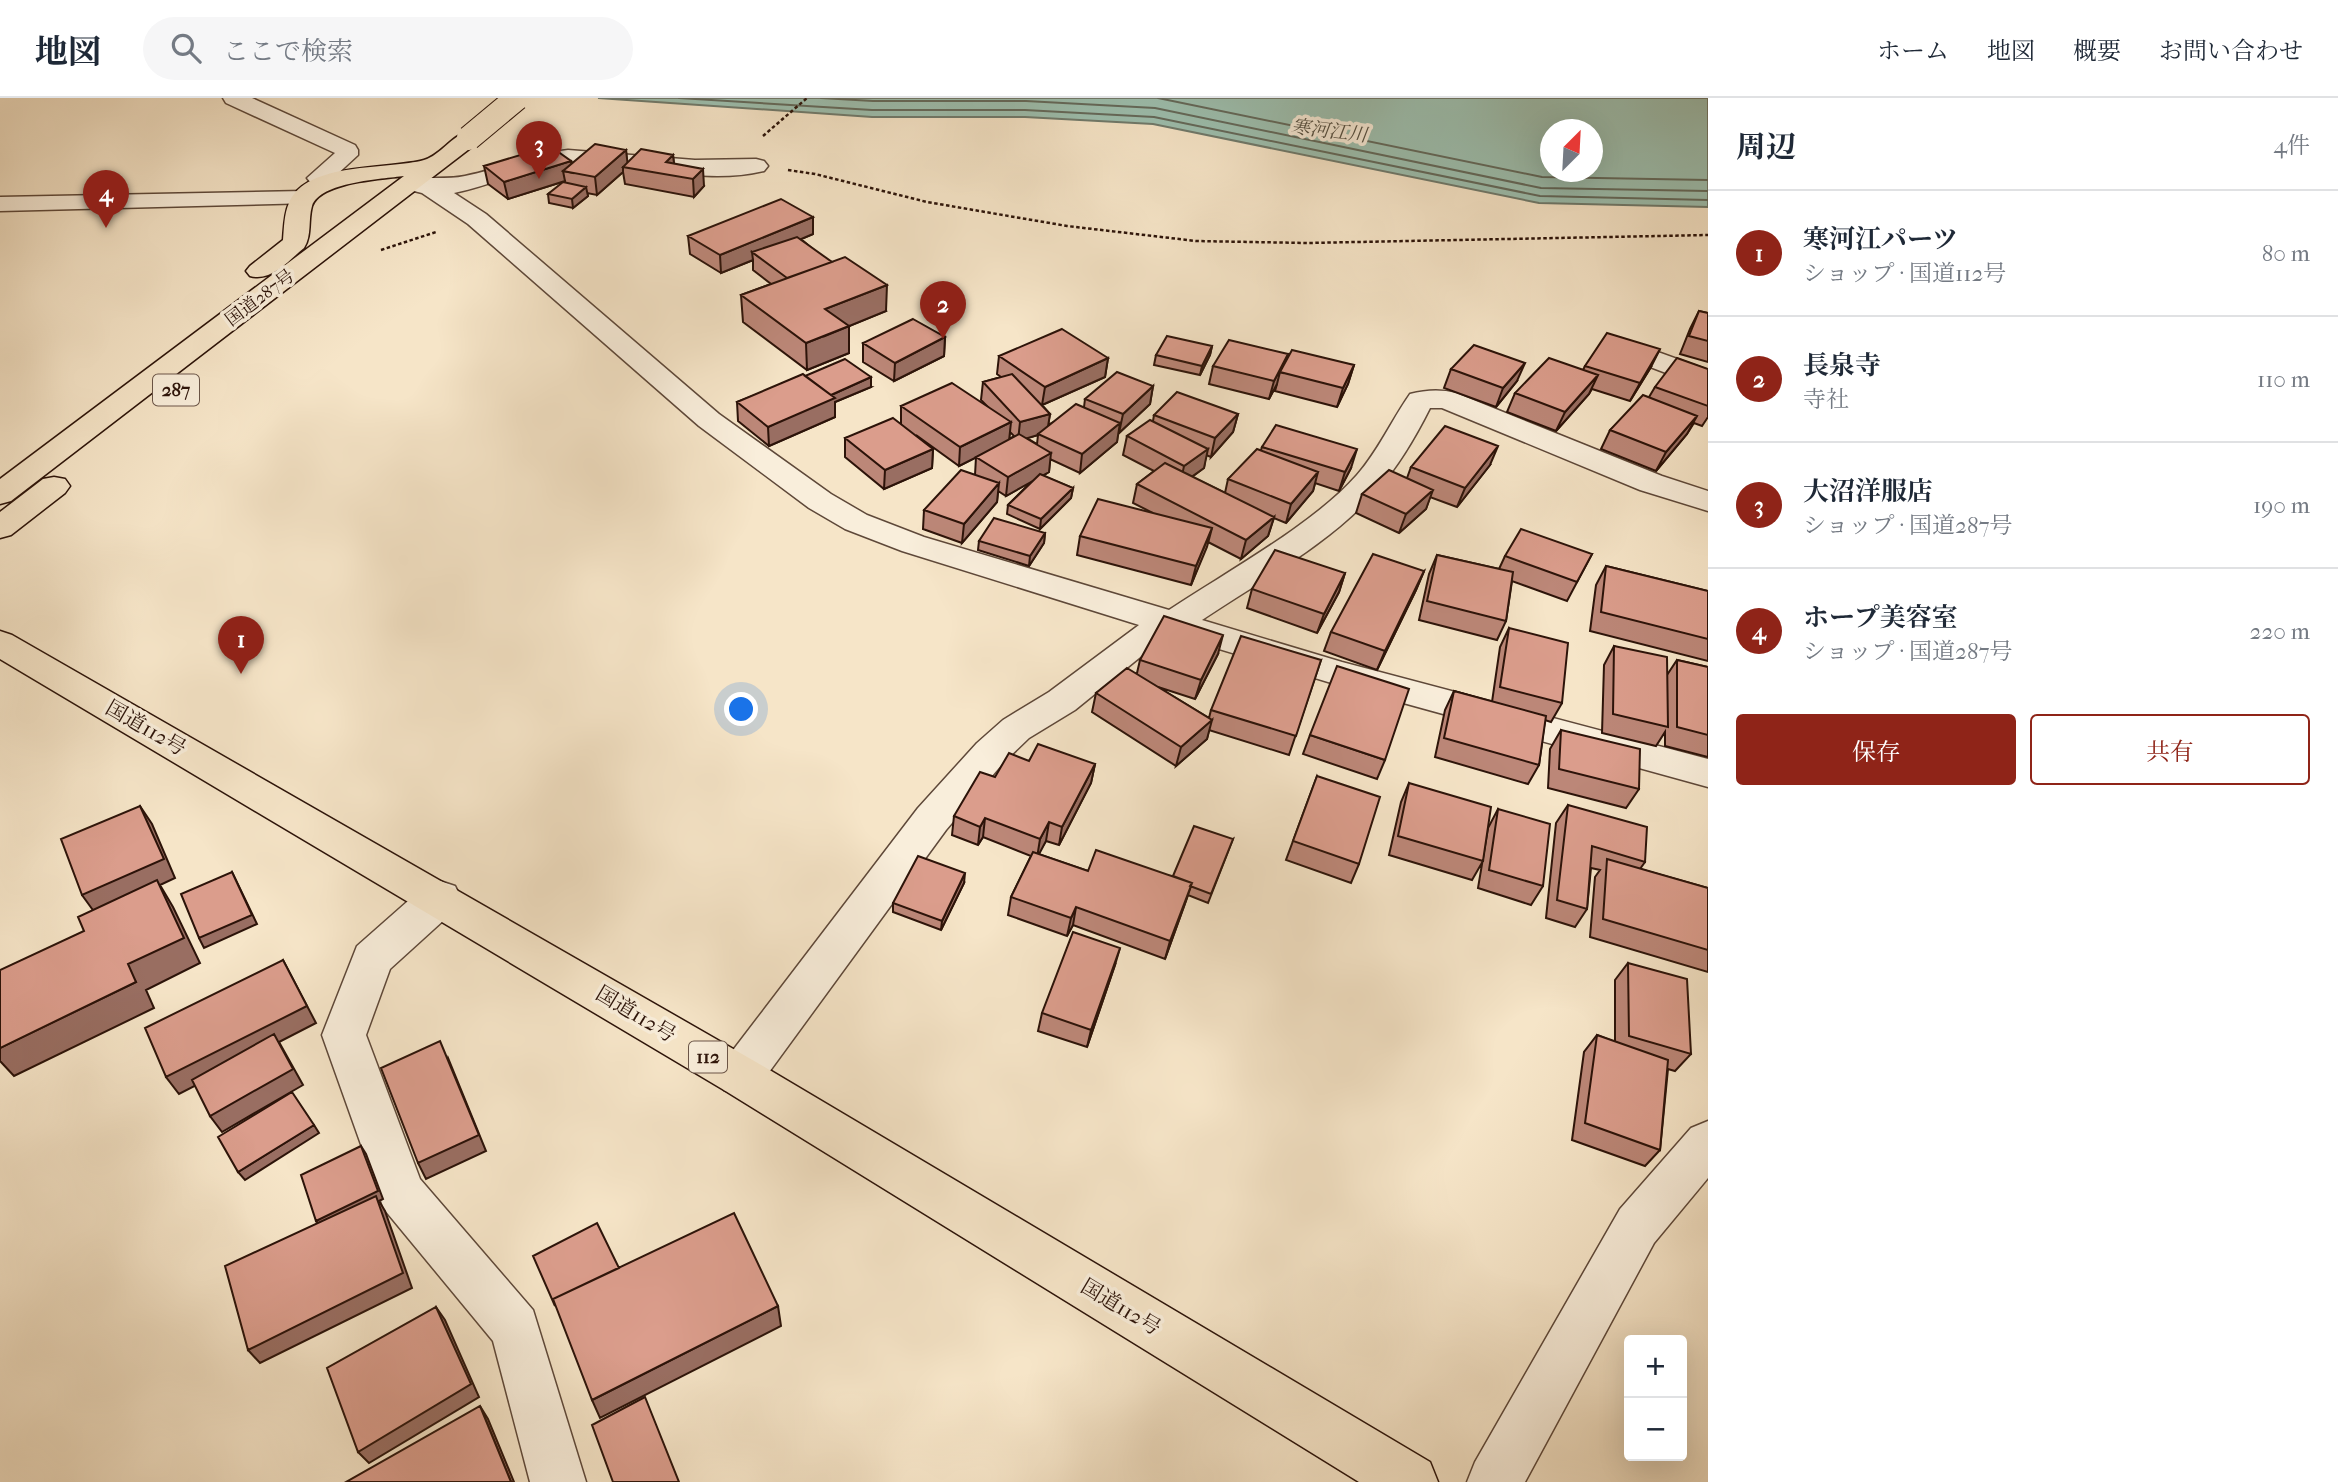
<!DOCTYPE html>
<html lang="ja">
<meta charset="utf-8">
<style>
:root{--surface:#fff;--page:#f6f6f7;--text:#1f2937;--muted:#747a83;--line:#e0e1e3;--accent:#8f2418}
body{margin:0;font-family:"IM FELL French Canon","Noto Serif JP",serif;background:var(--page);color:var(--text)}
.controls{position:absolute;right:21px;bottom:21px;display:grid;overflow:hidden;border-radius:7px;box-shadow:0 7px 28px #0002}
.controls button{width:63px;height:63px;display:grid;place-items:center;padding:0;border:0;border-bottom:2px solid var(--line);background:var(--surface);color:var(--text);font:35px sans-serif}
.compass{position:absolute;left:1540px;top:21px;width:63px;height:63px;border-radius:50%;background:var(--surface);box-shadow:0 7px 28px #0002;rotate:24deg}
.you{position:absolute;left:742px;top:612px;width:24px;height:24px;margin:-18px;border:5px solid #fff;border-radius:50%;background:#1a73e8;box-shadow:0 0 0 10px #1a73e833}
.badge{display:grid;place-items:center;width:46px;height:46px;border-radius:50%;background:var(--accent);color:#fff;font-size:23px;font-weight:700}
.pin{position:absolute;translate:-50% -58px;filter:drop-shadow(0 2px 4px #0008)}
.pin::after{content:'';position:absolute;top:37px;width:24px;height:21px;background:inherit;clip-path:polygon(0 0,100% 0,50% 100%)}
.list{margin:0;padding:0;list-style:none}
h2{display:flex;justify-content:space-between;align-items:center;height:91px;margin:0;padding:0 28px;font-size:30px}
h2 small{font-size:23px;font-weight:400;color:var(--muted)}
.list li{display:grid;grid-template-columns:46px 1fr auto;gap:21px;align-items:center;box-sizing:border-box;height:126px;padding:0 28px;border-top:2px solid var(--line)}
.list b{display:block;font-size:26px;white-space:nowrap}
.list p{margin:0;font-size:23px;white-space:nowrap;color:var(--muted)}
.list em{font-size:23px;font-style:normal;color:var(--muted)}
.actions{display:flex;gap:14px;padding:21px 28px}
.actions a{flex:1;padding:16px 0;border:2px solid var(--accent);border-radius:7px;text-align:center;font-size:24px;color:var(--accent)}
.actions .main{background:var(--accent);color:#fff}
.icon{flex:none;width:38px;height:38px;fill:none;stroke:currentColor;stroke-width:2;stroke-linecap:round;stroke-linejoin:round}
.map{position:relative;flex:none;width:1708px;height:1384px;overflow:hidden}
header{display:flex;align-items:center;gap:42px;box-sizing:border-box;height:98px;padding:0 35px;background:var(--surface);border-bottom:2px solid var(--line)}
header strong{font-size:33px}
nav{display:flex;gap:38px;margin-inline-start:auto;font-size:24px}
.search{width:490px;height:63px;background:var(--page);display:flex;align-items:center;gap:18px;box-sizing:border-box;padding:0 24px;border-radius:38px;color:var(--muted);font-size:26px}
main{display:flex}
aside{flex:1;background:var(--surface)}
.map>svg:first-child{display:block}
</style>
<header>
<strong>地図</strong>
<div class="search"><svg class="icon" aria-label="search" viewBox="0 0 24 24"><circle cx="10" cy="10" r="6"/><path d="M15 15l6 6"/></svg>ここで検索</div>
<nav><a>ホーム</a><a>地図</a><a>概要</a><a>お問い合わせ</a></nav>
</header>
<main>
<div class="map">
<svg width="1708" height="1384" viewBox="0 0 1708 1384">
<rect width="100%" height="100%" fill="#f6e5c8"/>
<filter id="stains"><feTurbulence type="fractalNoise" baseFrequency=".00286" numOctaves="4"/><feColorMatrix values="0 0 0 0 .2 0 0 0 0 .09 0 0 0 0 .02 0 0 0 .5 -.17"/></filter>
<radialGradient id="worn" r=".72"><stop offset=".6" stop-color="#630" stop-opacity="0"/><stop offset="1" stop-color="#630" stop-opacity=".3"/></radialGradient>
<!-- water -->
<path fill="#9dc0b0" stroke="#707b6d" stroke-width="2" fill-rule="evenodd" d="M598,0H1708V109L1539,105L1153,26L1025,19H872ZM1550,32H1592V74H1550Z"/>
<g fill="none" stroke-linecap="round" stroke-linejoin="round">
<!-- shore -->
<path stroke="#646a5c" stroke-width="2" d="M679,0L872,12H1025L1154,19L1540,98L1708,102
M821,0L873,3H1026L1155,10L1541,90L1708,93
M1158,0L1542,79L1708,82"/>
<!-- minor casing -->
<g stroke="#5e4839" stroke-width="3">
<path id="minor" d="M223,0H252L355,47L358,52V57L332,81L335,85L331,90H315L307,80L335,55L226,5Z
M568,52L695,62L756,61L764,63L768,68L764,73C702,88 638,65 575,66C534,66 494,87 454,95L486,116L719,316L831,396L867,417L924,439L1169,512C1226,474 1313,427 1357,377C1379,352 1391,323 1410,296C1425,292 1441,291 1456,295L1662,378L1708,393V413L1640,392L1442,310H1430C1416,338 1399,367 1378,391C1333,444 1260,483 1202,522L1342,564L1708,661V689L1338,587L1176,538L1155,547L1075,612L1029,640L1003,665L946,732L756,992L740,998L724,992L717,978L724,964L918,710L977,645L1003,622L1049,594L1139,527L902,453L845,431L809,410L699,328L468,126L422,95L410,92L406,87L410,82C427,78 447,82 465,78C500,71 532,56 568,52Z
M303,93L312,95L315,100L312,105L0,113V99Z
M1655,253L1708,272V291L1645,267L1641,261L1645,255Z
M440,783L455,788L461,800L455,812L390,871L366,937L420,1081L533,1212L586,1384H530L493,1243L384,1111L322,937L357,848L425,788Z
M1708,1023V1080L1654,1145L1525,1384H1467L1475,1364L1620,1111L1691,1030Z"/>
</g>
<!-- highway casing -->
<g stroke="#2c1309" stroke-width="3">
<path id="highway" d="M469,33L477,35L480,40L477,45L11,403L0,406V381L404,78C382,81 320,84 312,108C308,121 312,138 304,150C288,163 271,184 250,178L246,173L250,168L283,142C284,130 284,116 289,105C306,63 389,72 424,62C441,57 451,38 469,33Z
M54,379L65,381L70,388L65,395L11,437L0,440V414L43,381Z
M0,533L12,537L756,964L1430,1364L1438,1384H1359L724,992L0,561Z"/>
</g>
<!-- path -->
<path stroke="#2c1309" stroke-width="2.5" stroke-dasharray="3.5 2.5" stroke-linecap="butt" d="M763,38L807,0
M788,72L815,76L927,104L1067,128L1196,143L1307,145L1708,137
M381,152L436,134"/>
<!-- minor -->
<use href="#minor" fill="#f9eedb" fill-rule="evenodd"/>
<!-- highway -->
<use href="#highway" fill="#f6e5c8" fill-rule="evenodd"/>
<!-- highway-bridge casing -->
<g stroke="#2c1309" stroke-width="26" stroke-linecap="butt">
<path id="highway-bridge" d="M469,40L517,0"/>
</g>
<!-- highway-bridge -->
<use href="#highway-bridge" stroke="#f6e5c8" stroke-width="24"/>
</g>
<!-- wall -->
<path fill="#bc8778" stroke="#2c1309" stroke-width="2" fill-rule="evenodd" d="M626,52L627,65L673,57L674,66L704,88L694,99L625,86L623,74L597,97L587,95L588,98L573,110L549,105L548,96L565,85V83L508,101L488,86L484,68L571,66Z
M813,136L801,141L886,213L849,228V255L807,272L743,224L741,197L771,186L753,172V162L721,175L690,156L688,138Z
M1699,213L1708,215V264L1680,256L1690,231Z
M945,239L944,258L894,283L863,264V245Z
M1212,248L1210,257L1200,277L1154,267L1156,257Z
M1288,256L1286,263L1354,267L1348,286L1337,309L1275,293L1277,286L1269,301L1209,286L1213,268Z
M999,258L1108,260L1105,279L1042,307L1050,316L1048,327L1084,309L1085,301L1153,288L1150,306L1119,335L1118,334L1117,344L1080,375L1050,361L1049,374L1043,378L1073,390L1071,400L1040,431L1007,416L1008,407L1032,383L1006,398L998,393L997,404L962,445L923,431L924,412L975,377L976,359L959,368L916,337L933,351L932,370L884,391L845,359V340L901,326V308H987L981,302L983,284L1001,279L997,276ZM1010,334L1014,338L1009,341ZM1038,337L1037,346L1027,340Z
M1585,268L1651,269L1630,303L1592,291L1589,296L1556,333L1507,314L1515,295L1583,272Z
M1451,271L1517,283L1496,309L1444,290Z
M1708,271V319L1702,328L1694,325L1687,336L1656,373L1601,351L1610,332L1649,299L1655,289Z
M805,278L871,289L835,304V319L769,348L738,323L737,304Z
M1238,316L1233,334L1211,359L1206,357L1204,370L1192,379L1225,395L1228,381L1261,352L1262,349L1351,370L1339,393L1315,385L1313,393L1286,425L1274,420L1268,438L1241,461L1208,444L1191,487L1077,457L1080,438L1151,414L1133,405L1137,386L1154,373L1123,357L1127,338L1153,323L1154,317Z
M1490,367L1457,409L1430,399L1426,411L1399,435L1356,415L1362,396L1407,380L1411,369Z
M1045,435L1044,445L1029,468L978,452L979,443Z
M1592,456L1567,503L1512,483L1506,523L1497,542L1419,522L1429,476L1437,457L1499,471L1505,458Z
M1606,468L1708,493V563L1590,533L1596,487Z
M1424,473L1416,492L1377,572L1324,553L1331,534Z
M1345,475L1339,494L1317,535L1247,510L1252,491Z
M1509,530L1562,605L1551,624L1545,622L1539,667L1528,686L1435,659L1445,612L1454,593L1492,604L1500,549Z
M1614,548L1667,577L1677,562L1708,569V659L1665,648V634L1656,648L1602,635L1604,567Z
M1218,556L1195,601L1158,589L1209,620L1211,612L1321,562L1289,657L1209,632L1207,641L1176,668L1092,614L1096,595L1137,575L1140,562Z
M1561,632L1639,691L1626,710L1548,690L1550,651Z
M1310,637L1385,662L1377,681L1303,656Z
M1029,663L1095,666L1091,685L1059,747L1046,743L1038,756L1088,773L1173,778L1233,741L1208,805L1188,797L1165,861L1073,827L1067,838L1008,817L1011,799L1031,758L983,739L978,747L952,737L954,718L995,679Z
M1317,678L1359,766L1351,785L1286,762Z
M1409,685L1483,763L1472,782L1389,757L1401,704Z
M1568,707L1645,764L1640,771L1708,790V874L1590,839L1595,779L1600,772L1591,770L1587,811L1575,829L1546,820L1556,725Z
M1498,711L1543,788L1531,807L1478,790L1488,730Z
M964,785L941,832L893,814V805Z
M1628,865L1691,956L1675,973L1668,971L1660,1052L1645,1068L1572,1042L1584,954L1597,937L1615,944V882Z
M1115,867L1087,949L1038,933L1042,915Z"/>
<!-- shaded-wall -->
<path fill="#996e62" stroke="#2c1309" stroke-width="2" d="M626,52L628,69H623V74L597,97L595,79Z
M673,57L675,74L666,64Z
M571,63L573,75L563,73L565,83L508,101L504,84Z
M703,71L704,88L694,99L693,81Z
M586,89L588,98L573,110L572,101Z
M813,119V136L759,159L752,154L753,162L721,175L720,157Z
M887,187L886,213L825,238V211Z
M849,228V255L807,272L806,245Z
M945,239L944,258L894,283L895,265Z
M1212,248L1210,257L1200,277L1202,268Z
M1660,251L1651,269L1630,303L1640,285Z
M1288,256L1283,275L1280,274L1277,286L1269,301L1274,283Z
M1108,260L1105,279L1042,307L1045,289Z
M1525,265L1517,283L1496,309L1503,290Z
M1354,267L1348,286L1337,309L1343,290Z
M1598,277L1589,296L1556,333L1565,314Z
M871,279V289L835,304V319L769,348L768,329L829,298Z
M1153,288L1150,306L1119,335L1123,316Z
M1050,316L1047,335L1038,336V337L1018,343L1020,324Z
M1238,316L1233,334L1211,359L1215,340Z
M1697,318L1687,336L1656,373L1666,354Z
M1011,324L1009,343L959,368L960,349Z
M1120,325L1117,344L1080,375L1082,356Z
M1498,348L1490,367L1457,409L1465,390Z
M933,351L932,370L884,391L885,372Z
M1208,351L1204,370L1180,387L1184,368Z
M1357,351L1351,370L1339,393L1345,374Z
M1051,355L1049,374L1006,398L1008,379Z
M1318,374L1313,393L1286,425L1291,406Z
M999,385L997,404L962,445L964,426Z
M1073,390L1071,400L1040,431L1041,421Z
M1433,392L1426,411L1399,435L1406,416Z
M1274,419L1268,438L1241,461L1246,442Z
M1212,430L1207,449L1191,487L1196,468Z
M1045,435L1044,445L1029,468L1030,458Z
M1424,473L1416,492L1377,572L1385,553Z
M1345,475L1339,494L1317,535L1324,516Z
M1223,537L1218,556L1195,601L1201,582Z
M1212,622L1207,641L1176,668L1181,649Z
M1095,666L1091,685L1059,747L1062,729Z
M140,708L152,726L175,780L160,787L173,809L200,865L146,892L154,910L14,978L0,963V950L136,884L95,815L82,797Z
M985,720L983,739L978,747L980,729Z
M1049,724L1046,743L1037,760L1040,741Z
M232,774L257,826L204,850L199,840Z
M965,775L964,785L941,832L942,823Z
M1192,785L1186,803L1165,861L1170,843Z
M1076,809L1073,827L1067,838L1071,820Z
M1120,850L1115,867L1087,949L1091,932Z
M283,862L316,925L279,944L303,987L222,1034L210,1018L278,945L179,996L166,979Z
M448,960L486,1053L426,1081L418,1065Z
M314,1027L319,1035L245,1082L238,1074Z
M361,1048L366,1056L383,1101L379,1103L385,1113L412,1190L260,1265L248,1252L322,1130L316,1123Z
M778,1208L781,1228L600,1320L592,1302Z
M436,1209L445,1222L479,1299L369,1365L358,1354Z
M480,1308L488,1321L514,1384H511Z"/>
<!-- building -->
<path fill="#db9d8c" stroke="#2c1309" stroke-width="2" d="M595,46L626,52L595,79L563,73Z
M550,48L571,63L504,84L484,68Z
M641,51L673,57L666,64L703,71L693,81L623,69Z
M563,84L586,89L572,101L548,96Z
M781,101L813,119L720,157L688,138Z
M797,139L832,164L787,180L752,154Z
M845,159L887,187L825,211L849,228L806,245L741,197Z
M1699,213L1708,215V243L1689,238Z
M913,221L945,239L895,265L863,245Z
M1062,231L1108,260L1045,289L999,258Z
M1607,235L1660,251L1640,285L1585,268Z
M1167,238L1212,248L1202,268L1156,257Z
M1229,242L1288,256L1274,283L1213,268Z
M1474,247L1525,265L1503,290L1451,271Z
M1292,252L1354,267L1343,290L1280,274Z
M1549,260L1598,277L1565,314L1515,295Z
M1677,260L1708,271V308L1655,289Z
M845,261L871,279L831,297L805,278Z
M1117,274L1153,288L1123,316L1085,301Z
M803,276L835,300L768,329L737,304Z
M1012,276L1050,316L1020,324L983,284Z
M952,285L1011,324L960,349L901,308Z
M1177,294L1238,316L1215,340L1154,317Z
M1643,297L1697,318L1666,354L1610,332Z
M1076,306L1120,325L1082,356L1038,336Z
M893,320L933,351L885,372L845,340Z
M1150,322L1208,351L1184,368L1127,338Z
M1276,327L1357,351L1345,374L1262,349Z
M1445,328L1498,348L1465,390L1411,369Z
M1019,336L1051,355L1008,379L976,359Z
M1257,351L1318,374L1291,406L1228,381Z
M1165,365L1274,419L1246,442L1137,386Z
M961,372L999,385L964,426L924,412Z
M1389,372L1433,392L1406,416L1362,396Z
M1040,376L1073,390L1041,421L1008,407Z
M1098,401L1212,430L1196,468L1080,438Z
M994,420L1045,435L1030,458L979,443Z
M1521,431L1592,456L1577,484L1505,458Z
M1275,452L1345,475L1324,516L1252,491Z
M1373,456L1424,473L1385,553L1331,534Z
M1437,457L1513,474L1506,523L1427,503Z
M1606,468L1708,493V541L1601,514Z
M1164,518L1223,537L1201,582L1140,562Z
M1509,530L1568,545L1562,605L1500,589Z
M1241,538L1321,562L1296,638L1211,612Z
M1614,548L1667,559L1668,629L1613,616Z
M1677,562L1708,569V637L1677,629Z
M1337,568L1409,591L1385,662L1310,637Z
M1127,570L1212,622L1181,649L1096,595Z
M1454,593L1546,618L1539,667L1444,640Z
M1561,632L1640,651L1639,691L1559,671Z
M1038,646L1095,666L1062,729L1049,724L1040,741L985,720L980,729L954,718L980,674L995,679L1009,655L1029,663Z
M1317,678L1380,699L1359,766L1293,743Z
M1409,685L1491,709L1483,763L1398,738Z
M1568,707L1647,729L1645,764L1592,748L1587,811L1557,802Z
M140,708L164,761L82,797L61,741Z
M1498,711L1550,726L1543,788L1489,772Z
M1194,728L1233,741L1211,796L1190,788L1192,785L1173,778Z
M1096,752L1192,785L1170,843L1076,809L1071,820L1011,799L1033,754L1088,773Z
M918,758L965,775L942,823L893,805Z
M1607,761L1708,790V852L1603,821Z
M232,774L252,817L199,840L181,796Z
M157,782L184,840L128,866L136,884L0,950V872L84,833L78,819Z
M1073,834L1120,850L1091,932L1042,915Z
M283,862L307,908L166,979L145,930Z
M1628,865L1687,881L1691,956L1629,938Z
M274,936L293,971L210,1018L192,982Z
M1597,937L1668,962L1660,1052L1585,1025Z
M440,943L479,1037L418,1065L381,970Z
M292,994L314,1027L238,1074L218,1039Z
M361,1048L378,1093L316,1123L301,1077Z
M376,1098L403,1175L248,1252L225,1168Z
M734,1115L778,1208L592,1302L553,1201Z
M597,1125L619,1170L553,1201L555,1208L533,1158Z
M436,1209L471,1286L358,1354L327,1270Z
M645,1299L679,1384H613L592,1327Z
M480,1308L511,1384H346Z"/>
<g text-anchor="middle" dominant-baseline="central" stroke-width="7" stroke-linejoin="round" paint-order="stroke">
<!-- far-street labels -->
<g font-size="18" fill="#2c1309" stroke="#f9eedb">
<text transform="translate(260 200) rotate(-37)">国道287号</text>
</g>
<!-- far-water labels -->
<g font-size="19" font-style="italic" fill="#545043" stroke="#f9eedb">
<text transform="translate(1329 33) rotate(7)">寒河江川</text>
</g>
<!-- shield labels -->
<g fill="#f9eedb" stroke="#6a5548" stroke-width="2">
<rect x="153" y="276.5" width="46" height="31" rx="5"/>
<rect x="689" y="943.5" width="38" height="31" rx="5"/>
</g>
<g font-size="19" font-weight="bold" fill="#2c1309">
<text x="176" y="292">287</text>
<text x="708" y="959">112</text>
</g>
<!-- street labels -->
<g font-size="21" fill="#2c1309" stroke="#f9eedb">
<text transform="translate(146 630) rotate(30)">国道112号</text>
<text transform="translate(636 916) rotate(31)">国道112号</text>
<text transform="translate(1121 1209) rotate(31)">国道112号</text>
</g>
</g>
<rect width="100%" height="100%" filter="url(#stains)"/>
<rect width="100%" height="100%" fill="url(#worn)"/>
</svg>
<div class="controls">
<button>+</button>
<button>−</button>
</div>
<svg class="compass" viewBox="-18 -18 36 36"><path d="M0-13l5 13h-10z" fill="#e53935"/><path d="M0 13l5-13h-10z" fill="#747a83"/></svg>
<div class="you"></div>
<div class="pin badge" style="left:241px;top:576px">1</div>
<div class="pin badge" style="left:943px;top:241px">2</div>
<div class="pin badge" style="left:539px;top:81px">3</div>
<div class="pin badge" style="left:106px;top:130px">4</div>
</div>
<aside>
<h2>周辺<small>4件</small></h2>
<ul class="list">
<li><span class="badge">1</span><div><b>寒河江パーツ</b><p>ショップ · 国道112号</p></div><em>80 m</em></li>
<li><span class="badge">2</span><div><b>長泉寺</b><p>寺社</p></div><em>110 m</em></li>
<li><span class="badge">3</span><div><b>大沼洋服店</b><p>ショップ · 国道287号</p></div><em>190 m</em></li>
<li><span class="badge">4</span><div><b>ホープ美容室</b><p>ショップ · 国道287号</p></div><em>220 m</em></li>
</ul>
<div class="actions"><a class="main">保存</a><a>共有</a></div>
</aside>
</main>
